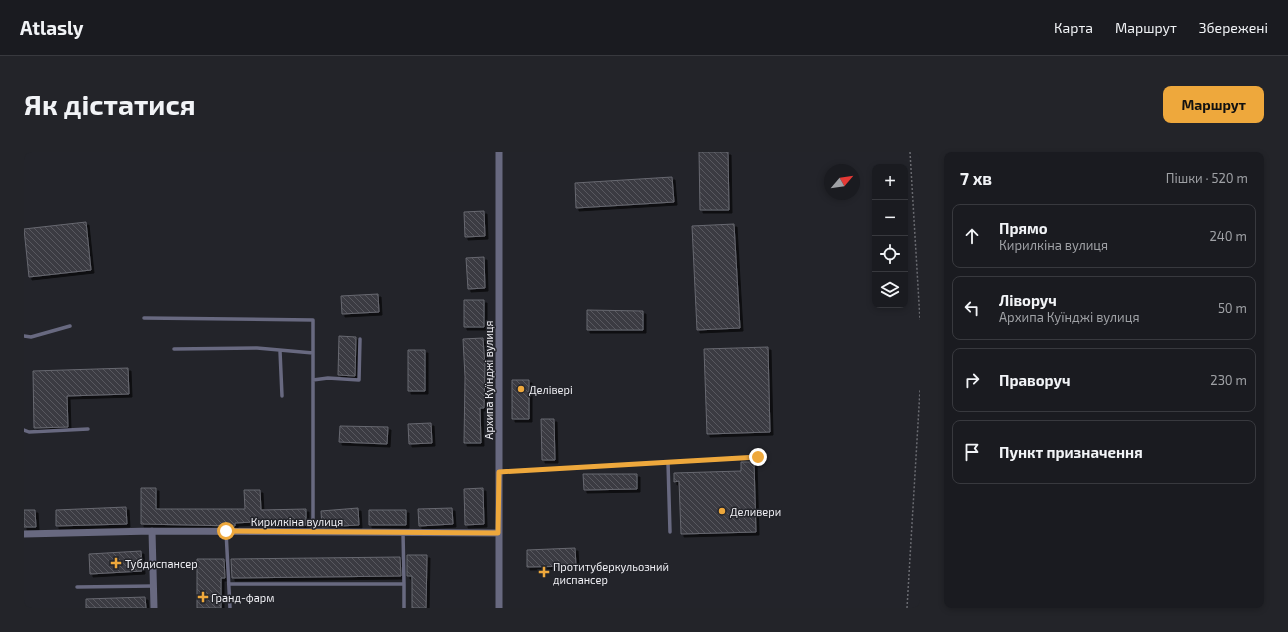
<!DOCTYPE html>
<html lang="uk">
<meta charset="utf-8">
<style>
:root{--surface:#1a1b20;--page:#232429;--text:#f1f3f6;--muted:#9fa1a5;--line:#38393e;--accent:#eea83c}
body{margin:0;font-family:"Exo 2",sans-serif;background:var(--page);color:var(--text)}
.controls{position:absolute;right:12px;top:12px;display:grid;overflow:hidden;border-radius:8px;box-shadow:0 2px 6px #0003}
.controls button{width:36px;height:36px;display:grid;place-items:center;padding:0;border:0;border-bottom:1px solid var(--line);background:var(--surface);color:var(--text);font:20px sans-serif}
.compass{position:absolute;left:800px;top:12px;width:36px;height:36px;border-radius:50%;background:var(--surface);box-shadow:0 2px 6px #0003;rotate:61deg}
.stop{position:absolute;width:12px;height:12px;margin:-9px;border:3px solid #eea83c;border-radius:50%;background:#fff}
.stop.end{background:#eea83c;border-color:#fff;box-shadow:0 1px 4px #0008}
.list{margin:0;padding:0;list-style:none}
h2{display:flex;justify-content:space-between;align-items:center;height:52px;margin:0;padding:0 16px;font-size:17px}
h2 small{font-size:13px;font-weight:400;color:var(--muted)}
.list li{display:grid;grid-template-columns:26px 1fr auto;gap:12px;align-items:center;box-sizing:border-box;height:64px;margin:0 8px 8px;padding:0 8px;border:1px solid var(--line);border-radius:8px}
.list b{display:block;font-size:15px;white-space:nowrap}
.list p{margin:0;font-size:13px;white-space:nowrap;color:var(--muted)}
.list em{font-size:13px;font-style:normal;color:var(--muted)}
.icon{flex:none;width:22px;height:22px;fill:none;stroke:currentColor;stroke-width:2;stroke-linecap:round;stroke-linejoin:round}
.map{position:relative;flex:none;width:896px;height:456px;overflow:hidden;border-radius:8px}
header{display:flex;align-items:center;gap:24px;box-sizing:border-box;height:56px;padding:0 20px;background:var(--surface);border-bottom:1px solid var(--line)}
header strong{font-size:19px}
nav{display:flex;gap:22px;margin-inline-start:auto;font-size:14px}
.intro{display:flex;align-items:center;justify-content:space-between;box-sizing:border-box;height:96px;padding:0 24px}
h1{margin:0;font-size:28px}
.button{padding:10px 18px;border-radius:8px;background:var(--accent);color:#111;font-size:14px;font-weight:700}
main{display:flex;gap:24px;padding:0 24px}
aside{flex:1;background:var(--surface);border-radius:8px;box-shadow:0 2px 6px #0003}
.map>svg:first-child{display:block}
</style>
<header>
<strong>Atlasly</strong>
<nav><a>Карта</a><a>Маршрут</a><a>Збережені</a></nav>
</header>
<div class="intro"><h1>Як дістатися</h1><a class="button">Маршрут</a></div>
<main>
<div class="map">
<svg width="896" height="456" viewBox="0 0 896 456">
<defs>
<pattern id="building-back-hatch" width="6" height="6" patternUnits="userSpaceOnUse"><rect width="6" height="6" fill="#3b3b42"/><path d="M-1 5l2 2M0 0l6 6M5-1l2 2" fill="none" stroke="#58585e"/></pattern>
<filter id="shadow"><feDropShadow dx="3" dy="3" stdDeviation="0" flood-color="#0009"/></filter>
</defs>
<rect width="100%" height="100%" fill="#23242a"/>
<!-- building -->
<path fill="url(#building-back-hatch)" stroke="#676870" filter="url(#shadow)" d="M675,0H704L705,58H676Z
M648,25L650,50L552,56L551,31Z
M460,59L461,84L441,85L440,60Z
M62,70L67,118L5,125L0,77Z
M710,72L716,176L673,178L668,74Z
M460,105L461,136L444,137L442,106Z
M354,142L355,160L318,162L317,144Z
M440,148H460V175H440Z
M563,158L619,159V178H563Z
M315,184L332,185L331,224L314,223Z
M459,186L461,214L460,256H456L457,291H440L441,225L439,187Z
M744,195L746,280L683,282L680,197Z
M384,198H401V239H384Z
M104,216L105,242L43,244L44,275L10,276L9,219Z
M488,228H505V267H488Z
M517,267H530L531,308H518Z
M407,271L408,291L385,292L384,272Z
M316,274L364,275L363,292L315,290Z
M717,310H730L732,380L657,382L655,329L650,330V321L717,319Z
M559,322H613V337L560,338Z
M117,336H132V357H221L220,338H236L237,358L282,357V373L248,374V369L211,371V374L117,372Z
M459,336L460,372L441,373L440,337Z
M102,355L103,372L32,374V358Z
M334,356L335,373L298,375L297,359Z
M428,356L429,372L395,374L394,357Z
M0,358H11L12,375H0Z
M345,358H382V373H345Z
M551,396L552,414L503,415V398Z
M117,399L118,419L66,422L65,402Z
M383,403H403L402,456H388V424H383Z
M376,405L377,424L208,426L207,407Z
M173,407H200L201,426H197V456H173Z
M121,445L122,456H62V447Z"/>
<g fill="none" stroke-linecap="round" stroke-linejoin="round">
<!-- path -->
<path stroke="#6a6b71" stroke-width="1.5" stroke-dasharray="2 2" stroke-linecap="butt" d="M886,0L896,168
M883,456L896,238"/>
<!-- service -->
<path stroke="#686980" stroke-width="3.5" d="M120,166L289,168V380
M0,184L7,185L46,174
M150,197L233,196L289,201
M256,199L258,244
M289,228L304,226L335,228L336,187
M0,278L5,280L64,277
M644,310L646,380
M475,320L734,305
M202,379L206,456
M205,432H380L379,380
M380,432V456
M53,435L129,434"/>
<!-- minor -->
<path stroke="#686980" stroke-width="7" d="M128,379L130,456
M0,382L128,379L474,381
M475,456V0"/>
</g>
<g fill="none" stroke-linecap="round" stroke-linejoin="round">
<!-- route -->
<path stroke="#eea83c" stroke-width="5" d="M202,379L474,381L475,320L734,305"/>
</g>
<!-- markers -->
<g fill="#eea83c" stroke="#23242a" stroke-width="1.5">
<circle cx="497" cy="237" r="4"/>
<circle cx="698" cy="359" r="4"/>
<path d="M90 405h4v4h4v4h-4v4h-4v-4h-4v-4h4z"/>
<path d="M518 414h4v4h4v4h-4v4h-4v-4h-4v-4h4z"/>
<path d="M177 439h4v4h4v4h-4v4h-4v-4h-4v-4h4z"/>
</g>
<g text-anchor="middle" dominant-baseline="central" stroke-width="3" stroke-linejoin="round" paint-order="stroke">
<!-- street labels -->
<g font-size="11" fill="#efeff4" stroke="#23242a">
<text transform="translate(464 228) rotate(-90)">Архипа Куїнджі вулиця</text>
<text x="273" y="369">Кирилкіна вулиця</text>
</g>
<!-- poi labels -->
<g font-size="11" fill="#efeff4" stroke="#23242a" text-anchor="start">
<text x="505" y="237">Делівері</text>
<text x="706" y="359">Деливери</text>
<text x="101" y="411">Тубдиспансер</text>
<text x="529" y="414">Протитуберкульозний<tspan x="529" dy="13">диспансер</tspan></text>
<text x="187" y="445">Гранд-фарм</text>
</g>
</g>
</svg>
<div class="controls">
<button>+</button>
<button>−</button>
<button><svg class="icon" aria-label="locate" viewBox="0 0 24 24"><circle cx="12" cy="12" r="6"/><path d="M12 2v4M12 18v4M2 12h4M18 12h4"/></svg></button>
<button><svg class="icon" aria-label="layers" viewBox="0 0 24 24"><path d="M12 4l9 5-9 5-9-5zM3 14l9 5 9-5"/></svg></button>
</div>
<svg class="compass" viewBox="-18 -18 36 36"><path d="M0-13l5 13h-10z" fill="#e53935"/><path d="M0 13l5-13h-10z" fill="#9fa1a5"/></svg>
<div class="stop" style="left:202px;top:379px"></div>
<div class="stop end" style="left:734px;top:305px"></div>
</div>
<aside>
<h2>7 хв<small>Пішки · 520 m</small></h2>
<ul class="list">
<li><svg class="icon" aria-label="ahead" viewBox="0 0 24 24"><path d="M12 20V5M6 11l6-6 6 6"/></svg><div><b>Прямо</b><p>Кирилкіна вулиця</p></div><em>240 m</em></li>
<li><svg class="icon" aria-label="left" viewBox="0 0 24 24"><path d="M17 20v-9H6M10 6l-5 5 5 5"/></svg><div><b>Ліворуч</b><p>Архипа Куїнджі вулиця</p></div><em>50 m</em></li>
<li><svg class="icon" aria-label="right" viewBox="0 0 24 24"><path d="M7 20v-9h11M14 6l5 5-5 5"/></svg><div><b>Праворуч</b></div><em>230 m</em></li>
<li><svg class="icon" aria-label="arrive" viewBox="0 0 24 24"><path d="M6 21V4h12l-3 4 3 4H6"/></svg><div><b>Пункт призначення</b></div></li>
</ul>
</aside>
</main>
